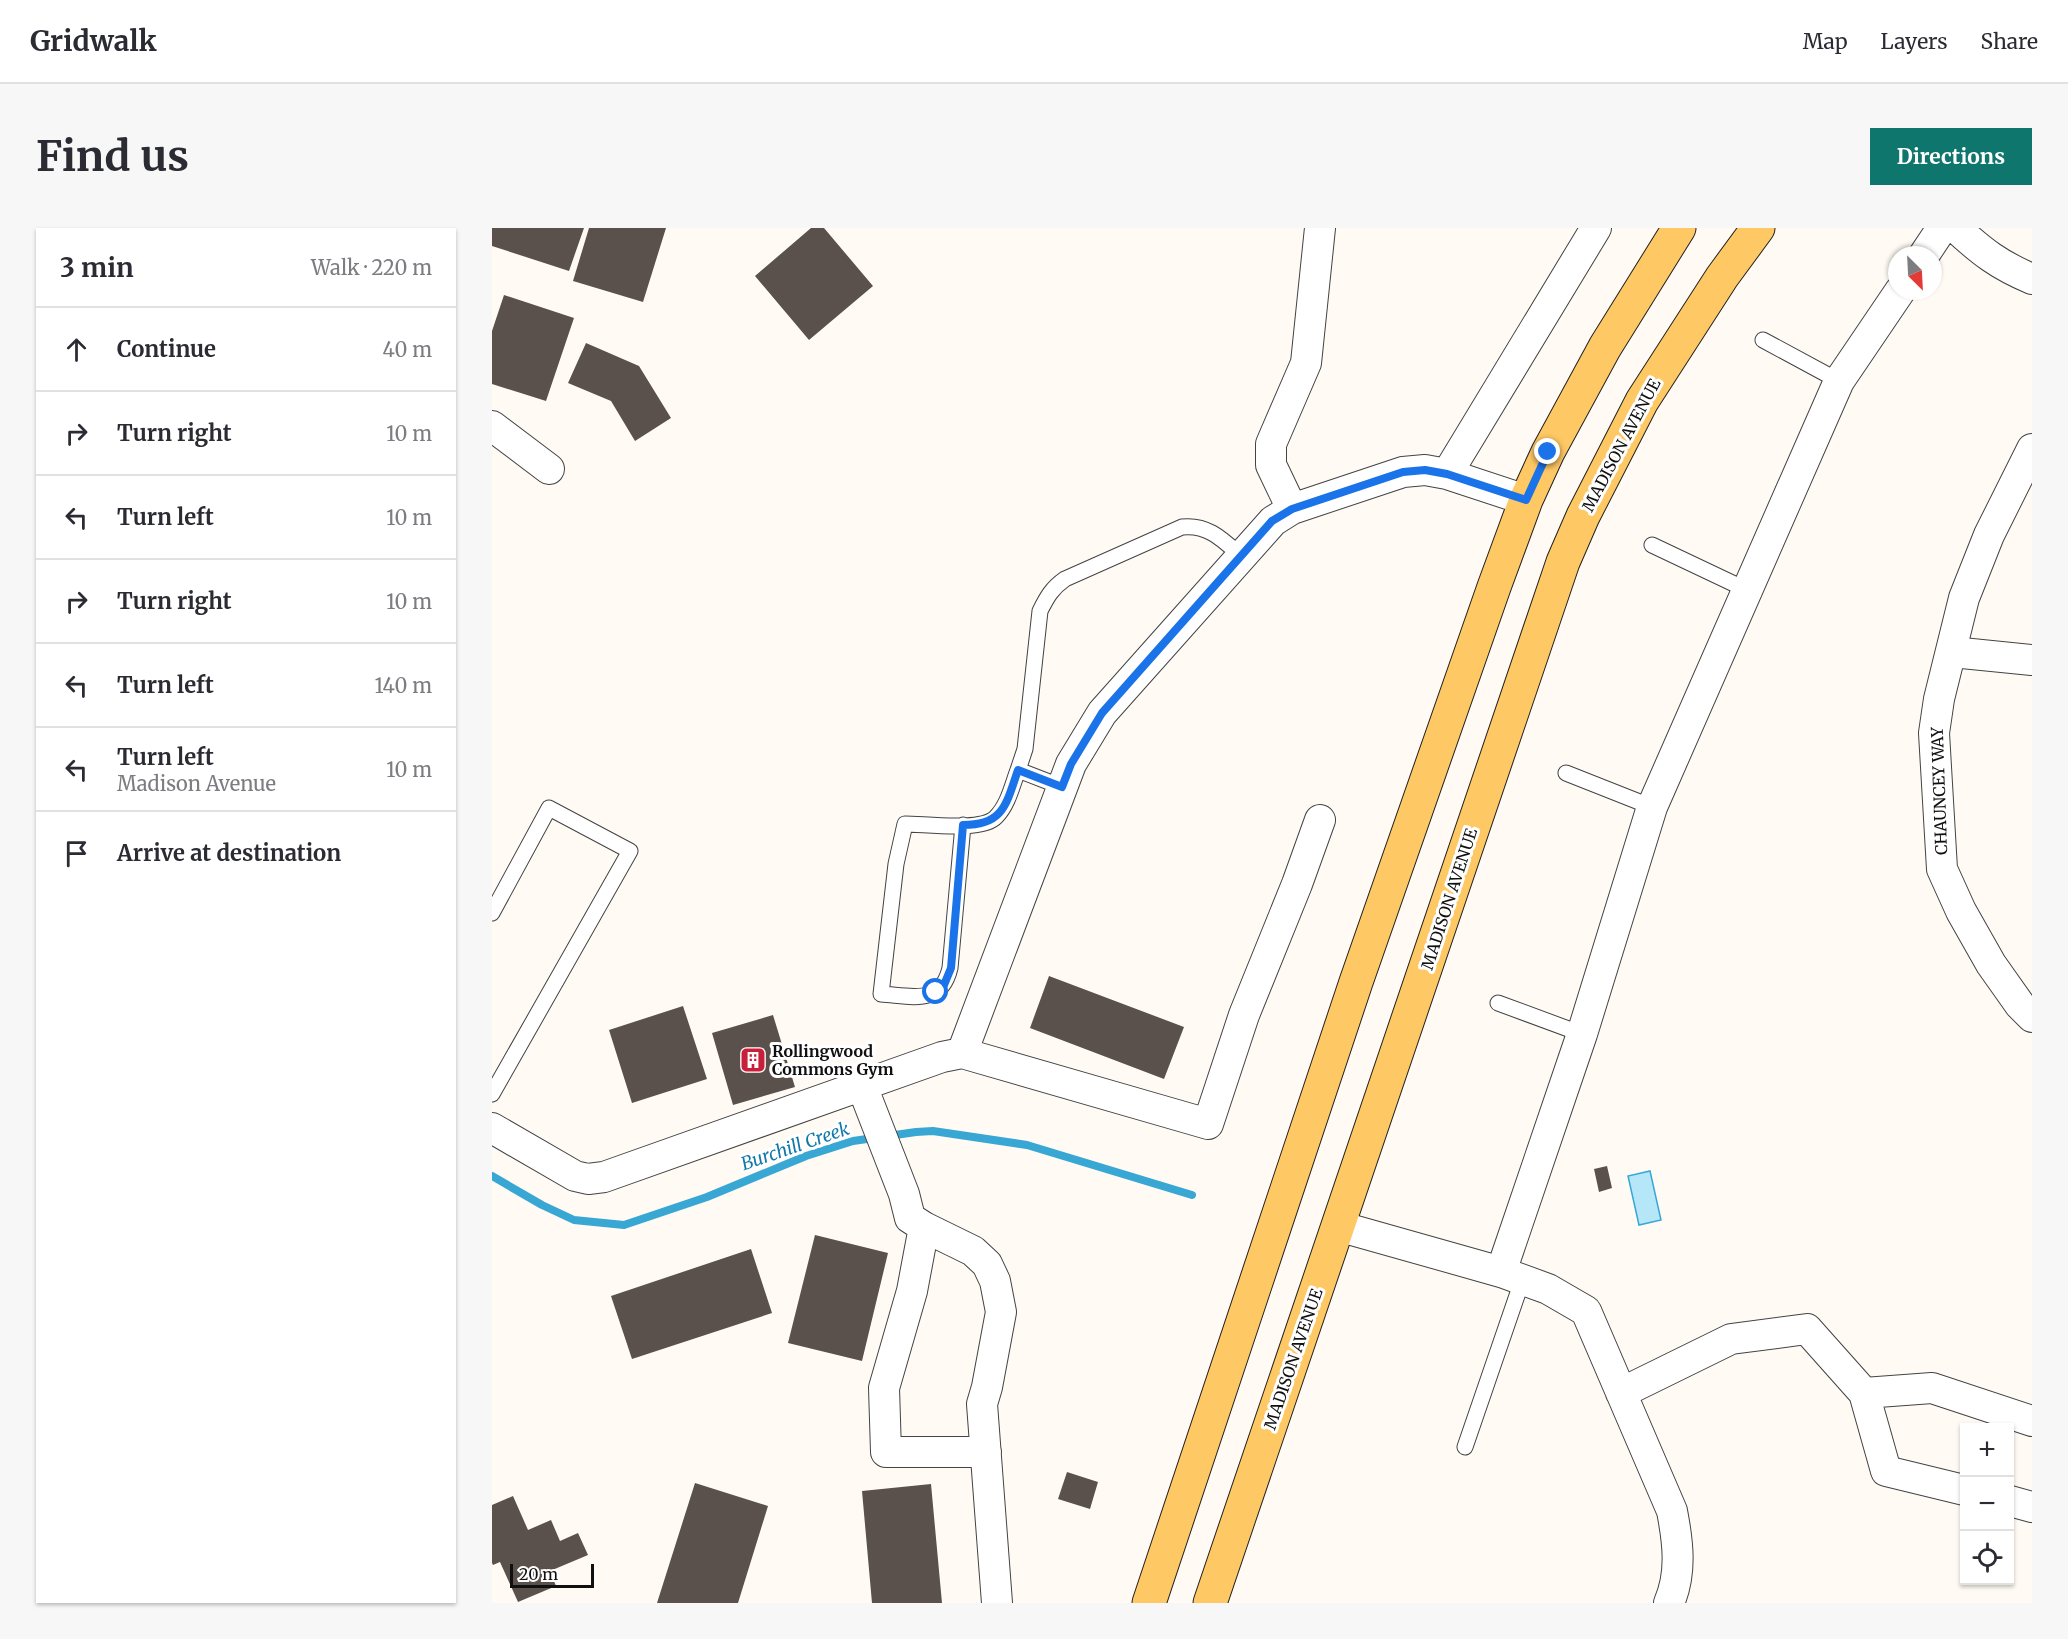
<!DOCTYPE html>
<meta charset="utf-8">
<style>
:root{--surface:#fff;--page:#f7f7f7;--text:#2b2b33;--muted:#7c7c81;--line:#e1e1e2;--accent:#0f766e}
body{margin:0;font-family:Merriweather,serif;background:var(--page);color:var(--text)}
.controls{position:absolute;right:18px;bottom:18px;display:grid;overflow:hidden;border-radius:0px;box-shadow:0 2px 4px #0004}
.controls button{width:54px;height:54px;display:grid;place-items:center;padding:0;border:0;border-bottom:2px solid var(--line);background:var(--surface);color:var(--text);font:30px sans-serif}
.compass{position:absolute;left:1396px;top:18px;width:54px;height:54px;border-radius:50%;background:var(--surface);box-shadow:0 2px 4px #0004;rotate:156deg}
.scale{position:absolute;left:18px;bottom:15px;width:84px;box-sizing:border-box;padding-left:6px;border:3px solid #101010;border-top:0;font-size:16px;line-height:21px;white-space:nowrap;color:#101010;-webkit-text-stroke:4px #fff;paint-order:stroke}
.stop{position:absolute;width:18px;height:18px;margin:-14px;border:4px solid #1a73e8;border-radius:50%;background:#fff}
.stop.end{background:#1a73e8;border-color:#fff;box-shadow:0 2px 6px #0008}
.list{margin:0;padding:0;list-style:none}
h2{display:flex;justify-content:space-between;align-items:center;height:78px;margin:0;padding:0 24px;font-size:26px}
h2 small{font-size:20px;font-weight:400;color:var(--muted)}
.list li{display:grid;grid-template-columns:39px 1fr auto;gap:18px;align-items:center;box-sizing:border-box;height:84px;padding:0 24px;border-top:2px solid var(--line)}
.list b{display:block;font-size:22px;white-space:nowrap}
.list p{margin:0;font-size:20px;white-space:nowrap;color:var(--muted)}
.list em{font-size:20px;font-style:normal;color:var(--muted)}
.icon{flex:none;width:33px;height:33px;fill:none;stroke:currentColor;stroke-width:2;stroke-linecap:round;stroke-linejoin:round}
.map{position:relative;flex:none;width:1540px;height:1375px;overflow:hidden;border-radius:0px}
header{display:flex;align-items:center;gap:36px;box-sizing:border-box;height:84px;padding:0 30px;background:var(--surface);border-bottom:2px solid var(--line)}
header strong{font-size:28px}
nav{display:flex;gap:33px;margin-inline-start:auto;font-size:21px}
.intro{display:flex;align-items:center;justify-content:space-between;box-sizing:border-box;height:144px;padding:0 36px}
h1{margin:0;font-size:42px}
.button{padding:15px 27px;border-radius:0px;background:var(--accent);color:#fff;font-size:21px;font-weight:700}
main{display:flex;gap:36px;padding:0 36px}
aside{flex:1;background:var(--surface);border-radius:0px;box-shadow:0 2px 4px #0004}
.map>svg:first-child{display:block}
</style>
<header>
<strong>Gridwalk</strong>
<nav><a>Map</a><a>Layers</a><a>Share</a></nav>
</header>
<div class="intro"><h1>Find us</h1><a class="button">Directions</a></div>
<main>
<aside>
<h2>3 min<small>Walk · 220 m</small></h2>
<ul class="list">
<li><svg class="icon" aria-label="ahead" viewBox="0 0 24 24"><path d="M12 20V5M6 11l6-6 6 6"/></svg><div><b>Continue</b></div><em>40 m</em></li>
<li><svg class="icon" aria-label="right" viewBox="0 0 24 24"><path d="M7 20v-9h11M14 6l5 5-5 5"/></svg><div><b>Turn right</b></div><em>10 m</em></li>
<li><svg class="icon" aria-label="left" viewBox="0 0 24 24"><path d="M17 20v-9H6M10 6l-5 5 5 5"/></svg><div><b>Turn left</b></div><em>10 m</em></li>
<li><svg class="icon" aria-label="right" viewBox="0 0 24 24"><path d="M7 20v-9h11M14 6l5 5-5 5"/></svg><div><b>Turn right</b></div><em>10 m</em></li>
<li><svg class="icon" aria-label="left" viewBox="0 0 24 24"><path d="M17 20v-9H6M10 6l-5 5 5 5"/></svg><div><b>Turn left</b></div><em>140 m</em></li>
<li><svg class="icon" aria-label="left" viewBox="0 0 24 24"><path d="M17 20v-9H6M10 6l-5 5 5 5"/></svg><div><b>Turn left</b><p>Madison Avenue</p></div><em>10 m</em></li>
<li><svg class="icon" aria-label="arrive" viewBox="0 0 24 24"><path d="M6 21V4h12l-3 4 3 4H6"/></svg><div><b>Arrive at destination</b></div></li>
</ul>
</aside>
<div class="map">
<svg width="1540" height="1375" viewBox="0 0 1540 1375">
<rect width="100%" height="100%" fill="#fffbf4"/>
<!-- water -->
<path fill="#b5e7f9" stroke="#39a7d4" stroke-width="1.5" d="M1158,943L1169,992L1147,997L1136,948Z"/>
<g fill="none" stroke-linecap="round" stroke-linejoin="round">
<!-- stream -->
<path stroke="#39a7d4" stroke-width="8" d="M0,948L50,977L82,992L132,997L215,969L314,928L361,913L424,904L441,903L535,917L700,967"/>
</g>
<!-- building -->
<path fill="#5a504c" d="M0,0H92L77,43L0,18Z
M97,0H174L151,74L81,53Z
M319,0H332L381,58L317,112L263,48Z
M12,67L82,90L54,173L0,156V103Z
M94,115L147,138L179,190L143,213L119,173L76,155Z
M557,748L692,799L672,851L538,800Z
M191,778L215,851L140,875L117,802Z
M281,787L303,859L241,877L220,805Z
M1115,938L1120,960L1107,964L1102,941Z
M323,1007L396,1025L370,1133L296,1115Z
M259,1021L280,1085L140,1131L119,1068Z
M575,1244L606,1254L598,1281L566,1271Z
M203,1255L276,1278L246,1375H165Z
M439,1256L450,1375H380L370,1263Z
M21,1268L36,1302L59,1292L68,1313L86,1305L96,1327L58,1343L64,1358L26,1374L8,1334L1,1337L0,1335V1277Z"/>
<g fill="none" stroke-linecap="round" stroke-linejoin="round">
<!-- lane casing -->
<g stroke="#434343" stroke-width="17">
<path id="lane" d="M1271,112L1347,153
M1160,317L1255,362
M526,542L533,521L548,383C555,369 560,360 573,351L690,299C716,296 731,312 749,328
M1074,545L1160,579
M471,597L458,740C449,778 420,768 389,766L404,636L413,596C434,596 490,604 504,589C516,577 520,558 526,542L570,559
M0,685L57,580L138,623L0,866
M1006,775L1090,806
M973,1219L1030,1053"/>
</g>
<!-- street casing -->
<g stroke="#434343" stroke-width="32">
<path id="street" d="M1464,0C1490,24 1507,37 1540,51
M1432,27L1450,0
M0,198L57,241
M1540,221L1497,307L1472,370L1447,471L1442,505L1450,641L1469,683L1499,736L1528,777L1540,789
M955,246L1104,0
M800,281L779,237V216L814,135L828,0
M1460,424L1540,432
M470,825L716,896L752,787L805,656L828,592
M370,858L412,966L418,990L432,999L481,1023L495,1036L503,1053L509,1084L495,1159L490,1176L505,1375
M0,900L83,948L96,951L112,949L450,829L470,825L579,536L610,485L781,293L800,281L911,244L933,242L955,246L1034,272
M846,998L1009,1044L1056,1061L1094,1083L1180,1283C1186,1314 1190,1345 1177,1375
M432,999L420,1063L392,1160L394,1224H494
M1009,1044L1090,806L1160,579L1347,153L1408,63
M1129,1165L1239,1111L1315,1101L1372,1165L1394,1243L1472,1262
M1372,1165L1440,1160L1540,1193
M1518,1273L1540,1279"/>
</g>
<!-- primary casing -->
<g stroke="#212121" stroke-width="35">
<path id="primary" d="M657,1375L864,754L1002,359L1034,272L1056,224L1113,119L1187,0
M718,1375L1071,334L1091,288L1150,173L1230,49L1266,0"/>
</g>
<!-- lane -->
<use href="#lane" stroke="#fff" stroke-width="15"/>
<!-- street -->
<use href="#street" stroke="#fff" stroke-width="30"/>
<!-- primary -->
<use href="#primary" stroke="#fec864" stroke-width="33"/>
</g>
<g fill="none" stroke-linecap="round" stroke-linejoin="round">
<!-- route -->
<path stroke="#1a73e8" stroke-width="8" d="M444,764L452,757L459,740L471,597C512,597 514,576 526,542L570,559L579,536L610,485L780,293L800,281L911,244L933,242L955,246L1034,272L1056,224"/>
</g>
<!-- icons -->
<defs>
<g id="building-square" transform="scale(1.35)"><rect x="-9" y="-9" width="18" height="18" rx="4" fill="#c8203b" stroke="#fff"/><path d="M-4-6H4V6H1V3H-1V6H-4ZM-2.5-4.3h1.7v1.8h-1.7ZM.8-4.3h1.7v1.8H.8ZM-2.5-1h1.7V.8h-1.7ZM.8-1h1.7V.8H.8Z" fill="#fff"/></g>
</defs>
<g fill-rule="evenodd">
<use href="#building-square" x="261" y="832"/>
</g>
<g text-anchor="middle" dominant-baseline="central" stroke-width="6" stroke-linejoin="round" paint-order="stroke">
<!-- street labels -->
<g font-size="16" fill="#101010" stroke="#fff">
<text transform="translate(1129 217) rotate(-62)">MADISON AVENUE</text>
<text transform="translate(1447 563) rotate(-92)">CHAUNCEY WAY</text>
<text transform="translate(957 671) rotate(-72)">MADISON AVENUE</text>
<text transform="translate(801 1131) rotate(-71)">MADISON AVENUE</text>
</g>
<!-- poi labels -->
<g font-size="16" font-weight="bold" fill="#101010" stroke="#fff" text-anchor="start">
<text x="280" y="823">Rollingwood<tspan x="280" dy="18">Commons Gym</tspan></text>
</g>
<!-- water labels -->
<g font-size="18" font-style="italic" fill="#1278aa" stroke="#fff">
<text transform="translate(303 918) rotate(-19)">Burchill Creek</text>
</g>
</g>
</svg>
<div class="controls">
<button>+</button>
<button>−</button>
<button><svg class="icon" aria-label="locate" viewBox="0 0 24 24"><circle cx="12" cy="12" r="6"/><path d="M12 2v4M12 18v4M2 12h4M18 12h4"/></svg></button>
</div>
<svg class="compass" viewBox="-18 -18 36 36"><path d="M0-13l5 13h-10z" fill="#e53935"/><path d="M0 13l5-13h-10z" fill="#7c7c81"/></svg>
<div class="scale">20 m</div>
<div class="stop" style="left:444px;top:764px"></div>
<div class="stop end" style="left:1056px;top:224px"></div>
</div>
</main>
